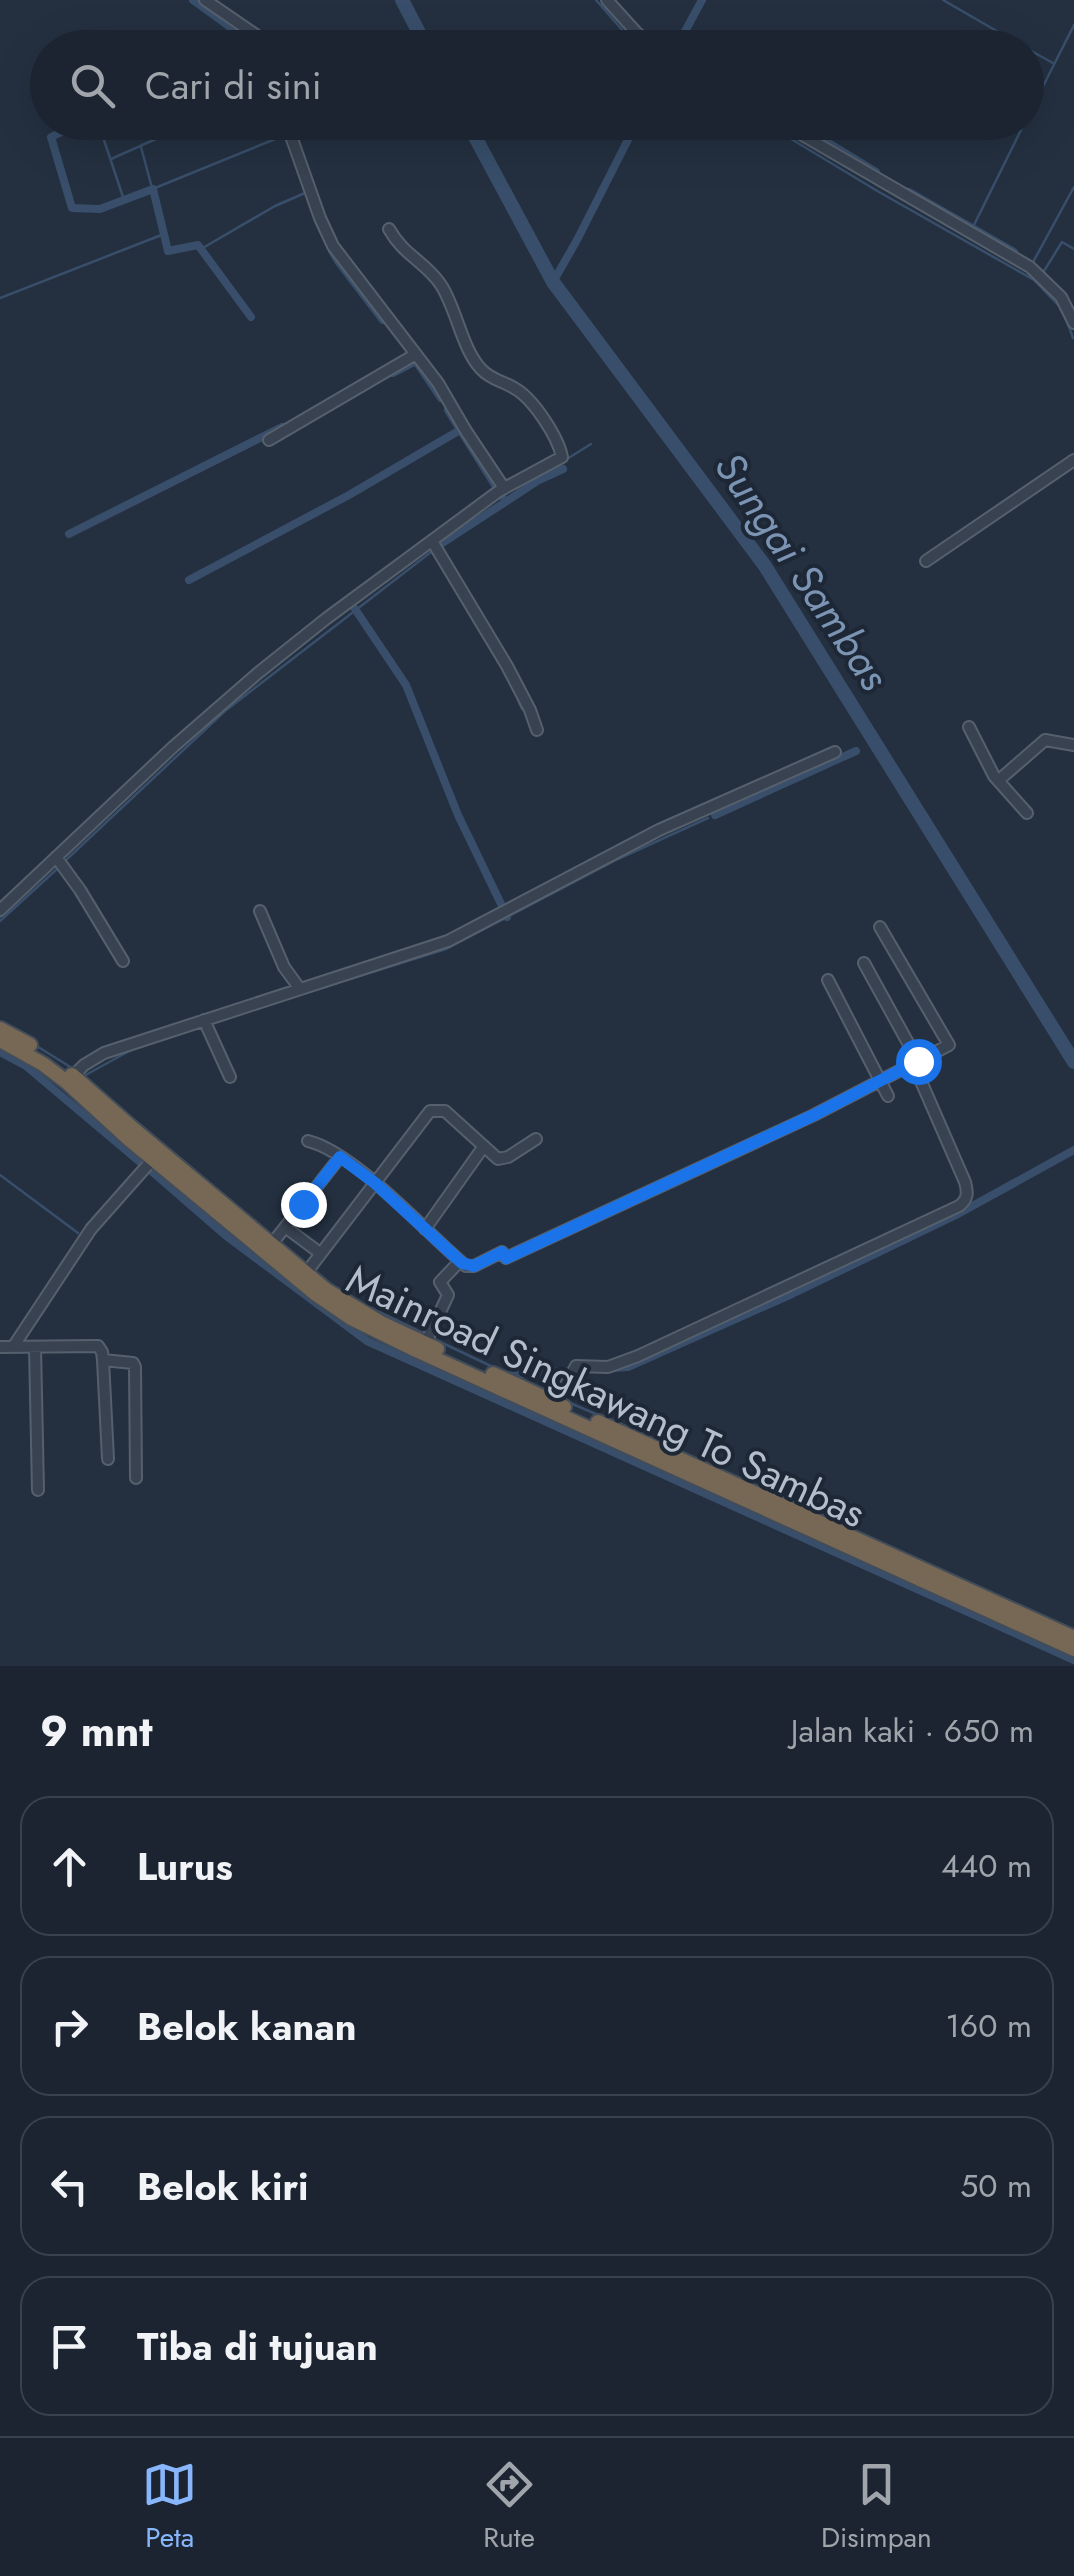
<!DOCTYPE html>
<html lang="id">
<meta charset="utf-8">
<style>
:root{--surface:#1b2430;--page:#242c38;--text:#f1f3f6;--muted:#a0a4ab;--line:#39414c;--accent:#88b6fc}
body{margin:0;font-family:Jost,sans-serif;background:var(--page);color:var(--text)}
.stop{position:absolute;width:30px;height:30px;margin:-22px;border:8px solid #1a73e8;border-radius:50%;background:#fff}
.stop.end{background:#1a73e8;border-color:#fff;box-shadow:0 2px 10px #0008}
.list{margin:0;padding:0;list-style:none}
h2{display:flex;justify-content:space-between;align-items:center;height:130px;margin:0;padding:0 40px;font-size:42px}
h2 small{font-size:32px;font-weight:400;color:var(--muted)}
.list li{display:grid;grid-template-columns:65px 1fr auto;gap:30px;align-items:center;box-sizing:border-box;height:140px;margin:0 20px 20px;padding:0 20px;border:2px solid var(--line);border-radius:30px}
.list b{display:block;font-size:38px;white-space:nowrap}
.list em{font-size:32px;font-style:normal;color:var(--muted)}
.icon{flex:none;width:55px;height:55px;fill:none;stroke:currentColor;stroke-width:2;stroke-linecap:round;stroke-linejoin:round}
.map{position:relative;flex:none;width:1074px;height:1666px;overflow:hidden}
.search{position:absolute;background:var(--surface);box-shadow:0 10px 40px #0002;left:30px;right:30px;top:30px;height:110px;display:flex;align-items:center;gap:25px;box-sizing:border-box;padding:0 35px;border-radius:55px;color:var(--muted);font-size:38px}
.sheet{height:770px;background:var(--surface)}
nav{display:flex;justify-content:space-around;align-items:center;box-sizing:border-box;height:140px;border-top:2px solid var(--line);background:var(--surface);font-size:28px;color:var(--muted)}
nav a{display:grid;justify-items:center;gap:5px}
nav .on{color:var(--accent)}
.map>svg:first-child{display:block}
</style>
<div class="map">
<svg width="1074" height="1666" viewBox="0 0 1074 1666">
<rect width="100%" height="100%" fill="#243040"/>
<g fill="none" stroke-linecap="round" stroke-linejoin="round">
<!-- stream -->
<path stroke="#384e6a" stroke-width="2.5" d="M596,0L631,40L643,48
M943,0L1026,48
M1026,48L1053,63
M1026,120L1074,25
M98,122L124,200
M763,122L879,192L1034,280L1062,309
M141,147L152,188
M111,159L194,122
M150,190L285,135
M973,227L1025,122
M201,249L275,206L305,193
M1032,264L1074,187
M1044,271L1062,242L1074,249
M0,298L164,234
M1065,316L1073,338
M567,459L591,444
M446,573L488,644
M512,685L522,709
M66,860L225,711L431,552
M0,917L35,884
M0,921L57,869
M289,998L446,949L618,859L708,818
M35,1045L72,1068
M82,1077L131,1050
M180,1159L235,1205
M0,1175L78,1233
M365,1305L425,1334
M432,1338L497,1369
M568,1402L598,1415"/>
<!-- canal -->
<path stroke="#384e6a" stroke-width="8" d="M193,0L259,48
M676,48L702,0
M83,122L51,137L72,208L100,209L153,189L168,251L198,245L251,317
M794,122L876,172
M909,192L1014,252
M332,251L338,261L383,320
M553,282L577,240L637,122
M393,373L416,361L441,398
M448,410L502,496
M69,534L282,427
M441,544L539,480L563,469
M189,580L349,495L460,430
M355,609L406,685L458,815L502,906
M715,815L856,751
M507,916V917
M0,1052L26,1066L141,1163
M149,1169L225,1235L367,1341L1074,1660
M613,1368L628,1367L792,1294L956,1215L1074,1150
M509,1375L564,1371"/>
<!-- river -->
<path stroke="#384e6a" stroke-width="14" d="M402,0L427,48
M467,122L553,282L765,566L1074,1062"/>
<!-- minor casing -->
<g stroke="#56606d" stroke-width="14">
<path id="minor" d="M205,0L259,37L264,48
M607,0L636,32L655,48
M286,122L320,218L333,246L438,383L466,431L504,488
M780,122L1030,267L1061,297L1074,323
M269,440L416,354
M432,541L507,666L530,710L537,730
M926,561L1074,460
M969,727L994,776L1027,813
M999,780L1045,740L1074,745
M56,857L80,890L123,961
M0,910L173,747L258,673L327,618L499,491L562,457C558,437 533,398 514,388C503,381 491,380 481,369C462,349 457,310 441,285C426,262 404,256 389,229
M260,911L284,967L300,989
M864,963L918,1061
M828,980L888,1096
M204,1020L230,1077
M73,1076L84,1065L104,1053L448,941L659,830L835,752
M308,1141C356,1153 425,1232 466,1266H474L502,1252L506,1258L814,1115L949,1045L880,927
M285,1227L320,1253
M425,1229L484,1146
M271,1245L340,1157
M306,1273L430,1111H445L498,1159L508,1157L536,1139
M425,1344L448,1295L440,1282L460,1261
M0,1347L98,1346L102,1352L103,1360L133,1363L135,1367L136,1478
M13,1347L91,1229L153,1159
M35,1347L38,1490
M103,1360L108,1459
M556,1403L576,1366L608,1367L638,1356L959,1206C968,1199 968,1193 965,1182L913,1063"/>
</g>
<!-- highway casing -->
<g stroke="#434d5a" stroke-width="18">
<path id="highway" d="M0,1029L30,1045
M0,1040L43,1064L68,1083L129,1139L316,1294L351,1318L416,1350L1074,1649
M72,1075L131,1127L326,1290L381,1323L437,1349
M493,1374L564,1407
M598,1422L1074,1638"/>
</g>
<!-- minor -->
<use href="#minor" stroke="#384250" stroke-width="10"/>
<!-- highway -->
<use href="#highway" stroke="#766855" stroke-width="14"/>
</g>
<g fill="none" stroke-linecap="round" stroke-linejoin="round">
<!-- route -->
<path stroke="#1a73e8" stroke-width="12" d="M303,1204L340,1157L375,1183L462,1263L474,1266L502,1252L506,1258L814,1115L918,1061"/>
</g>
<g text-anchor="middle" dominant-baseline="central" stroke-width="8" stroke-linejoin="round" paint-order="stroke">
<!-- street labels -->
<g font-size="40" fill="#b4bdca" stroke="#1d2735">
<text transform="translate(606 1396) rotate(25)">Mainroad Singkawang To Sambas</text>
</g>
<!-- water labels -->
<g font-size="42" font-style="italic" fill="#7b94b3" stroke="#1d2735">
<text transform="translate(802 571) rotate(56)">Sungai Sambas</text>
</g>
</g>
</svg>
<div class="stop" style="left:918px;top:1061px"></div>
<div class="stop end" style="left:303px;top:1204px"></div>
<div class="search"><svg class="icon" aria-label="search" viewBox="0 0 24 24"><circle cx="10" cy="10" r="6"/><path d="M15 15l6 6"/></svg>Cari di sini</div>
</div>
<section class="sheet">
<h2>9 mnt<small>Jalan kaki · 650 m</small></h2>
<ul class="list">
<li><svg class="icon" aria-label="ahead" viewBox="0 0 24 24"><path d="M12 20V5M6 11l6-6 6 6"/></svg><div><b>Lurus</b></div><em>440 m</em></li>
<li><svg class="icon" aria-label="right" viewBox="0 0 24 24"><path d="M7 20v-9h11M14 6l5 5-5 5"/></svg><div><b>Belok kanan</b></div><em>160 m</em></li>
<li><svg class="icon" aria-label="left" viewBox="0 0 24 24"><path d="M17 20v-9H6M10 6l-5 5 5 5"/></svg><div><b>Belok kiri</b></div><em>50 m</em></li>
<li><svg class="icon" aria-label="arrive" viewBox="0 0 24 24"><path d="M6 21V4h12l-3 4 3 4H6"/></svg><div><b>Tiba di tujuan</b></div></li>
</ul>
</section>
<nav>
<a class="on"><svg class="icon" aria-label="map" viewBox="0 0 24 24"><path d="M3 6l6-2 6 2 6-2v14l-6 2-6-2-6 2zM9 4v14M15 6v14"/></svg>Peta</a>
<a><svg class="icon" aria-label="directions" viewBox="0 0 24 24"><path d="M12 3l9 9-9 9-9-9zM9 14v-3h6M13 9l2 2-2 2"/></svg>Rute</a>
<a><svg class="icon" aria-label="saved" viewBox="0 0 24 24"><path d="M7 4h10v16l-5-4-5 4z"/></svg>Disimpan</a>
</nav>
